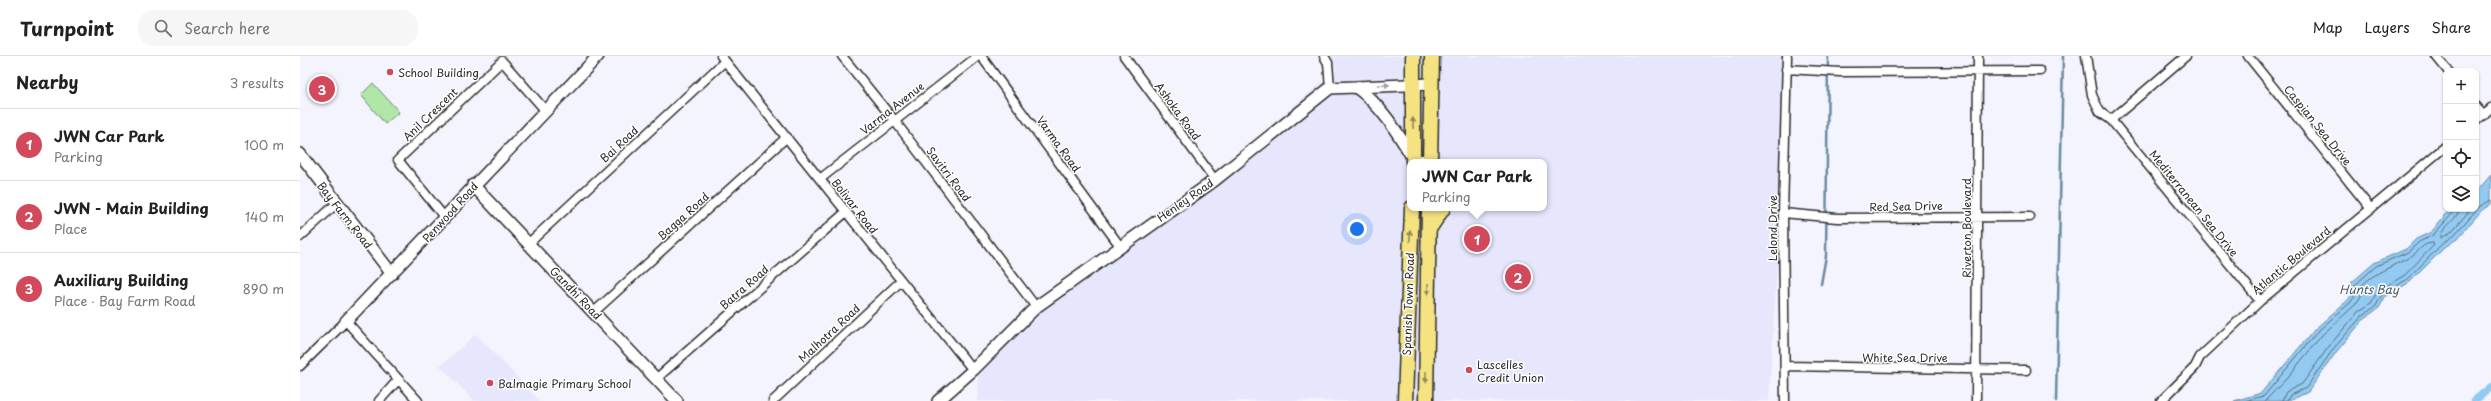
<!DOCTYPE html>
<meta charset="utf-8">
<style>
:root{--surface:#fff;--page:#f6f6f6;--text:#222;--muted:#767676;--line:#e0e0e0;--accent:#d1495b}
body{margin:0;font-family:"Playpen Sans",sans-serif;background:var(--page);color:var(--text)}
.controls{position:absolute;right:12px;top:12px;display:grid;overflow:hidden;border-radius:8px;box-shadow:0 1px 3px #0004}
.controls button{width:36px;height:36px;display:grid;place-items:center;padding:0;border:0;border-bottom:1px solid var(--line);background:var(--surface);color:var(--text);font:20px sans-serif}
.you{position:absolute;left:1057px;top:173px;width:14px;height:14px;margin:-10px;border:3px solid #fff;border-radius:50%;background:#1a73e8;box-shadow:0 0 0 6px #1a73e833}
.badge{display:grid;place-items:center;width:26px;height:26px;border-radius:50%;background:var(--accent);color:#fff;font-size:13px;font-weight:700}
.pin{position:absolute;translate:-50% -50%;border:2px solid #fff;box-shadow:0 1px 4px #0006}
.popup{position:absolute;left:1107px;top:103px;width:140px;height:52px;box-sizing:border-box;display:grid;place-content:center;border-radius:8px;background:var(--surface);filter:drop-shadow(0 1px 3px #0005);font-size:13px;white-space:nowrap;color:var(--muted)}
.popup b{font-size:15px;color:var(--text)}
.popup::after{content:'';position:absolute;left:50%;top:100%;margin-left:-8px;border:8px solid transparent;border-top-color:var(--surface)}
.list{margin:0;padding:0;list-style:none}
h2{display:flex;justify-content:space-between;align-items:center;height:52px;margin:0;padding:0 16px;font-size:17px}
h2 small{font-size:13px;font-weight:400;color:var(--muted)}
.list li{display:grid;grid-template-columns:26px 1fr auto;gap:12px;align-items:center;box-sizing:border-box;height:72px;padding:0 16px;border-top:1px solid var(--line)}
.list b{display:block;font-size:15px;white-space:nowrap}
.list p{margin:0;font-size:13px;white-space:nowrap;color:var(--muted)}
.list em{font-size:13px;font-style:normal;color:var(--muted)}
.icon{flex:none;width:22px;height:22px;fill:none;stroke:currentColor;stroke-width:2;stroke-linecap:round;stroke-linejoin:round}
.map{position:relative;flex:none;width:2191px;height:345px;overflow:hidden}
header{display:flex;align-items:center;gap:24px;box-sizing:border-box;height:56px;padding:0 20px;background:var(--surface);border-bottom:1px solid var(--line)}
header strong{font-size:19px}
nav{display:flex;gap:22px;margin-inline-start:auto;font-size:14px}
.search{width:280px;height:36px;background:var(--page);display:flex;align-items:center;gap:10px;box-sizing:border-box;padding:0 14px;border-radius:16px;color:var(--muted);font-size:15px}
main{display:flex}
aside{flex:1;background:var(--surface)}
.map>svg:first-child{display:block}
</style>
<header>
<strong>Turnpoint</strong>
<div class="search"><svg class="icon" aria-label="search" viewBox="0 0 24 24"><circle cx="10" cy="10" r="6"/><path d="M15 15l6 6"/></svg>Search here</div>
<nav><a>Map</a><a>Layers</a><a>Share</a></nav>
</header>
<main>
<aside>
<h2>Nearby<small>3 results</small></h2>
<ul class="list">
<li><span class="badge">1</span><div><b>JWN Car Park</b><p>Parking</p></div><em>100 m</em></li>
<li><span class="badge">2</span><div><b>JWN - Main Building</b><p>Place</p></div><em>140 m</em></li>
<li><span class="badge">3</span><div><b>Auxiliary Building</b><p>Place · Bay Farm Road</p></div><em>890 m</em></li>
</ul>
</aside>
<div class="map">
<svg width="2191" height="345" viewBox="0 0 2191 345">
<rect width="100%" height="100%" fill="#f4f4fe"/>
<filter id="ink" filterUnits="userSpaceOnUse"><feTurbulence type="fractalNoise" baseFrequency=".025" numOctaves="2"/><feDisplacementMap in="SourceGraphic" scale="8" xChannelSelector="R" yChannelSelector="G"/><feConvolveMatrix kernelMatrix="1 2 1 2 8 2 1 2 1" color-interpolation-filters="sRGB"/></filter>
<g filter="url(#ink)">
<!-- built -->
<path fill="#e6e7fd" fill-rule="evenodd" d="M1028,0H1490L1469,345H676L679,342L677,301L746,236L927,107L1036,14ZM1110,106H1244V152H1110Z
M176,278L240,345H174L140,310Z"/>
<!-- green -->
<path fill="#b0e6a8" stroke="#6e886a" d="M73,27L99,56L85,68L61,39Z"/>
<!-- water -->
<path fill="#93caf2" stroke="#698aa2" d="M2191,119V148L2182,154L2158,182L2144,192L2110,226L2085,241L2079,252L2065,262L2037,295L2008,336L1989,345H1934L1961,337L2015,273L2048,244L2052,238L2051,227L2074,207L2106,193L2116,183L2131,176L2143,163L2144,159L2156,153H2176V136Z"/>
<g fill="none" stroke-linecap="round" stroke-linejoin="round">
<!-- shore -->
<path stroke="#556b7b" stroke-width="1" d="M2159,153C2159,164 2139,172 2141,182L2151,176L2171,153
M1944,345L1964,340L2018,275L2051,246L2056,238L2055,229L2076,210L2108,196L2119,186L2133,179L2153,157L2154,153
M1965,345L1988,321L2022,279L2055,249L2061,240V230C2076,215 2093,211 2110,201C2119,196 2122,187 2133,187L2134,189L2105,219L2078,235L2071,247L2058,256L2030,289L2002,328L1986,336L1982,345
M1987,345L1990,339L2006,332L2034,292L2062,260L2076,250L2082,238L2108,223L2141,189L2154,179L2179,151L2191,144"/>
<!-- stream -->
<path stroke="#698aa2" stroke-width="2.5" d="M1521,228L1526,200L1528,0
M1756,345L1763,0"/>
<!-- canal -->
<path stroke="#93caf2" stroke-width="8" d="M2174,345L2191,331"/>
<!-- street casing -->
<g stroke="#2b2b2b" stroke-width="11">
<path id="street" d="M421,0L673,314
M542,0L594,64L736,251
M681,0L820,190
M824,0L915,124
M1024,0L1028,7L1030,32
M1786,0L1792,39L1800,56L1811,64L1960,245
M1948,0L2071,153
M2136,0L2148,15
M1486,13L1540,16L1740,15
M2176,50L2184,59
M1811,64L1886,0
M2176,65L2191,52
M520,123L678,0
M1483,157L1537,162L1730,161
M145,162L98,104L202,5L245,54
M0,181L36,148
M229,187L425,5
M294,256L487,81
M0,310L46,265L118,345
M1485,310L1726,314
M357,322L546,156
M79,345L98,324
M473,345L601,225
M1485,345L1483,157L1487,0
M1676,345L1678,0
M1861,345L1895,311L1900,301L1960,245L2146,90"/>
</g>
<!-- secondary casing -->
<g stroke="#2b2b2b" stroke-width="14">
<path id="secondary" d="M1056,31C1082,50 1097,76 1114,104L1130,105
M0,98L92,218
M173,129L377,345
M46,265L298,0
M638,345L673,314L736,251L915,124L1030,32L1131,28"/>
</g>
<!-- highway casing -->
<g stroke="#2b2b2b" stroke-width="17">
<path id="highway" d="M1113,0V106
M1130,106L1132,0
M1129,173L1143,152
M1105,345L1112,152
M1126,345L1129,152"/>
</g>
<!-- street -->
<use href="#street" stroke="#fff" stroke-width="8"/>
<!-- secondary -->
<use href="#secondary" stroke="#fff" stroke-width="11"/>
<!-- highway -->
<use href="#highway" stroke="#f5e382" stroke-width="14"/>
</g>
<!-- one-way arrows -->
<defs><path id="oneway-solid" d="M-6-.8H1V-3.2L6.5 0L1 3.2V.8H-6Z"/></defs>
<use fill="#a0a0a0" href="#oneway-solid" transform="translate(1084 29) rotate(-2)"/>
<g fill="#908756">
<use href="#oneway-solid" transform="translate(1113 67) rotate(-91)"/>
<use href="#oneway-solid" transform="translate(1110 180) rotate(-88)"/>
<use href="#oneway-solid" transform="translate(1128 233) rotate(91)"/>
<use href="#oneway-solid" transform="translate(1126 321) rotate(91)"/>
</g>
</g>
<!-- markers -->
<g fill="#d1495b" stroke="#fff" stroke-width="1.5">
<circle cx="90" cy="16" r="4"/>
<circle cx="1169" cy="314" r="4"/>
<circle cx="190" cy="327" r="4"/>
</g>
<g text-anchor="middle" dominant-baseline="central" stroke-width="3" stroke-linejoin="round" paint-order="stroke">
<!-- poi labels -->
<g font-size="11" fill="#2b2b2b" stroke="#fff" text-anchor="start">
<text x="98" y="16">School Building</text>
<text x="1177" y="308">Lascelles<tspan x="1177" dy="13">Credit Union</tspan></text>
<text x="198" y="327">Balmagie Primary School</text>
</g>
<!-- street labels -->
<g font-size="11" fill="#2b2b2b" stroke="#fff">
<text transform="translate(592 52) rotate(-38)">Varma Avenue</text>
<text transform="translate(878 55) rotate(54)">Ashoka Road</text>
<text transform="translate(130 58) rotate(-44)">Anil Crescent</text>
<text transform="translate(2018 69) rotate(51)">Caspian Sea Drive</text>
<text transform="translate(319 88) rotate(-43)">Bai Road</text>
<text transform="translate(759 88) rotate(54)">Varma Road</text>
<text transform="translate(649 118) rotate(53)">Savitri Road</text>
<text transform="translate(885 144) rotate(-35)">Henley Road</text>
<text transform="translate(1894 147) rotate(51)">Mediterranean Sea Drive</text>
<text transform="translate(555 150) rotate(52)">Bolivar Road</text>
<text transform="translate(1606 150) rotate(-1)">Red Sea Drive</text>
<text transform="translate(150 156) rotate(-48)">Penwood Road</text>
<text transform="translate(45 159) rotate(52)">Bay Farm Road</text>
<text transform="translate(383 160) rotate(-42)">Bagga Road</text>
<text transform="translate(1472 172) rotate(-90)">Lelond Drive</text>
<text transform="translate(1666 172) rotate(-90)">Riverton Boulevard</text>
<text transform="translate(1991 204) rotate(-40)">Atlantic Boulevard</text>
<text transform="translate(444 231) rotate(-41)">Batra Road</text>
<text transform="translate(276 237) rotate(46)">Gandhi Road</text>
<text transform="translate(1108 248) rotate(-88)">Spanish Town Road</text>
<text transform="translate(529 277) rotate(-43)">Malhotra Road</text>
<text x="1605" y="301">White Sea Drive</text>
</g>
<!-- water labels -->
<g font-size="12" font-style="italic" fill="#4a5b67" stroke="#fff">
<text x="2069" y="233">Hunts Bay</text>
</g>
</g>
</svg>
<div class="controls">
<button>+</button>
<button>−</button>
<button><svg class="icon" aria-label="locate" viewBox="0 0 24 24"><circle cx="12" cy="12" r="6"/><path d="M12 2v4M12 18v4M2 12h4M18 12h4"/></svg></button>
<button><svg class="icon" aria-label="layers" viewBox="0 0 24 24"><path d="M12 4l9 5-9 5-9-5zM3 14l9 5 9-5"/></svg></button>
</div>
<div class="you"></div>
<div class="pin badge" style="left:1177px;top:183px">1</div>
<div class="popup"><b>JWN Car Park</b>Parking</div>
<div class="pin badge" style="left:1218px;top:221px">2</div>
<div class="pin badge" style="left:22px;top:33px">3</div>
</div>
</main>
